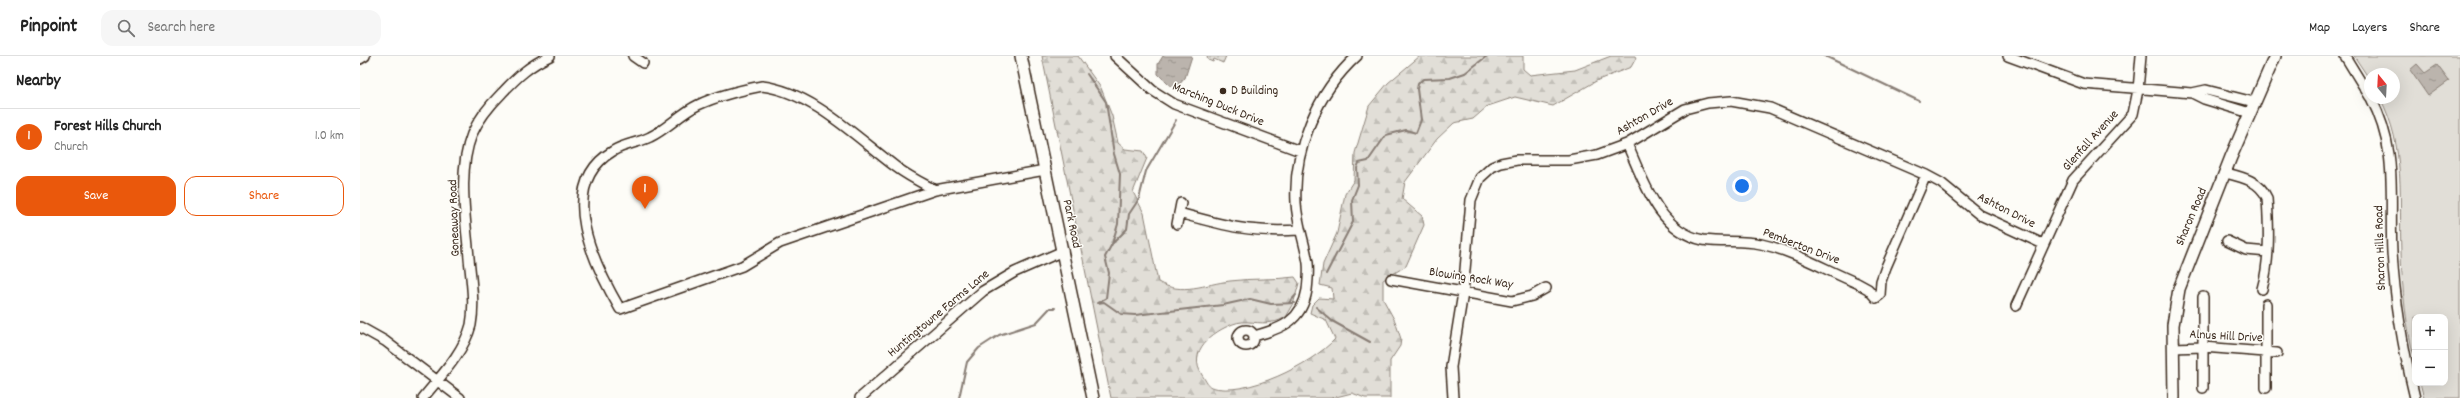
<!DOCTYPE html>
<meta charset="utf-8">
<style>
:root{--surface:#fff;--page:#f6f6f6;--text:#222;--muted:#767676;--line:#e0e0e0;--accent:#ea580c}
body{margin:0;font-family:Dekko,sans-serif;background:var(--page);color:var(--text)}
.controls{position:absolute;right:12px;bottom:12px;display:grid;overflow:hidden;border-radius:8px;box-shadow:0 4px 16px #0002}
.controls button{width:36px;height:36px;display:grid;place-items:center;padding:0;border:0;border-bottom:1px solid var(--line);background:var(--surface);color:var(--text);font:20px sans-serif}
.compass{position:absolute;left:2004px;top:12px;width:36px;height:36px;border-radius:50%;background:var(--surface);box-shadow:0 4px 16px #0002;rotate:342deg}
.you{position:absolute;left:1382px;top:130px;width:14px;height:14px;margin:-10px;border:3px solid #fff;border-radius:50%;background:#1a73e8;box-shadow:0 0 0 6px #1a73e833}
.badge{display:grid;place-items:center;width:26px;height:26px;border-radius:50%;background:var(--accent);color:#fff;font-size:13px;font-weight:700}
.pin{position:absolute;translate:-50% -33px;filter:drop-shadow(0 1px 2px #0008)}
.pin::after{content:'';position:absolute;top:21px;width:14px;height:12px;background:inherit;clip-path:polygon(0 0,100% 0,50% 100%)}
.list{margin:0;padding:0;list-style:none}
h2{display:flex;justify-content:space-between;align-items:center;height:52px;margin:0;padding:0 16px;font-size:17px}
h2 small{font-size:13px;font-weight:400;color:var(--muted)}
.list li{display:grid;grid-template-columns:26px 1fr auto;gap:12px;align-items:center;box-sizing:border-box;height:56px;padding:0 16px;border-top:1px solid var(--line)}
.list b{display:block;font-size:15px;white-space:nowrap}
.list p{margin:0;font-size:13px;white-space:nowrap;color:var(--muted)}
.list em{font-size:13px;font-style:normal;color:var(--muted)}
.actions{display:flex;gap:8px;padding:12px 16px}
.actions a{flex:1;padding:9px 0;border:1px solid var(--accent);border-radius:12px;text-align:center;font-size:14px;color:var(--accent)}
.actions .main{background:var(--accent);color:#fff}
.icon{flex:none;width:22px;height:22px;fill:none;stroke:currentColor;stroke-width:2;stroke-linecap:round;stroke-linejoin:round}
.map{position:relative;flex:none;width:2100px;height:342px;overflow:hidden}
header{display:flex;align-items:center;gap:24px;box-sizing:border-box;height:56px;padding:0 20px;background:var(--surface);border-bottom:1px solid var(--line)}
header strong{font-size:19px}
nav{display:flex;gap:22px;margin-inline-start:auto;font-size:14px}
.search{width:280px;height:36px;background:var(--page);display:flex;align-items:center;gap:10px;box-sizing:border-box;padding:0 14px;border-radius:12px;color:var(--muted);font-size:15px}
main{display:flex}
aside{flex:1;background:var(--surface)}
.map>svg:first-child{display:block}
</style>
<header>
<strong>Pinpoint</strong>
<div class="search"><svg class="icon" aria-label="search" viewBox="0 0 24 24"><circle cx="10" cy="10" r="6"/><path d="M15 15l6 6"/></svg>Search here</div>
<nav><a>Map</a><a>Layers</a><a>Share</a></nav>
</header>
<main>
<aside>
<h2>Nearby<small></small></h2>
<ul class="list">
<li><span class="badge">1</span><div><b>Forest Hills Church</b><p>Church</p></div><em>1.0 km</em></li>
</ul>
<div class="actions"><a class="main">Save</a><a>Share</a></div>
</aside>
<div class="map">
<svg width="2100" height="342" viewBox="0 0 2100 342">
<defs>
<pattern id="grass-dots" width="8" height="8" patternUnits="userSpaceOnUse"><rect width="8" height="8" fill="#e1ded7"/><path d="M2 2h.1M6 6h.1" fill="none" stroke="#c2bfb8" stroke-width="1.8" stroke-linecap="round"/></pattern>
<pattern id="forest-firs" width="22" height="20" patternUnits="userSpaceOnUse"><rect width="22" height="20" fill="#e1ded7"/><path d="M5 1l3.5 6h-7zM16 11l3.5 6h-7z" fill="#c2bfb8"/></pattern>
<pattern id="water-ripples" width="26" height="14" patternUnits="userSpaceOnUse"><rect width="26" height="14" fill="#bbb4ad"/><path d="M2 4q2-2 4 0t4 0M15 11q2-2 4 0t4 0" fill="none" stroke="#99938c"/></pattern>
</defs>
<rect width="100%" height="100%" fill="#fdfcf7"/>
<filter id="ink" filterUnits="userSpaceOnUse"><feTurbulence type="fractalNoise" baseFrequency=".025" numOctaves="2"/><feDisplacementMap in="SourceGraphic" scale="8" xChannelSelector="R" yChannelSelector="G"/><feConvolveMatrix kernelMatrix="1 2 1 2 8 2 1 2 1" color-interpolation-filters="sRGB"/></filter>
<g filter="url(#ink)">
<!-- grass -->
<path fill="url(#grass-dots)" stroke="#8e847a" d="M847,0H866L863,7L854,3L853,6L848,4Z"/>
<!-- forest -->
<path fill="url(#forest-firs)" stroke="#8e847a" d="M682,0H718L741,32L752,60L758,87L765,93L783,95L787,102L773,136L784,157L798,226C822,240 845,228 870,225C892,222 914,224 935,221L939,227L933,249L926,261C922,263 917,266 912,266C900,269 885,263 873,268C852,276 827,295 842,319C845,323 847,329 851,331C885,342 952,308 975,283L966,264L950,257L952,249L959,242L973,243L972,232L960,229L963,208L977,177L985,138L994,124L995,97L1009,50L1028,27L1060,0H1163V13L1170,19L1215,14L1251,0H1275L1276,2L1271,11L1238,24L1193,50L1155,41L1128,50L1113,63L1094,67L1077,83L1045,126L1042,143L1062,160L1064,169L1046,210L1023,224V243L1035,265L1041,283L1040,290L1030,305V342H1005L992,337L972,342H751Z"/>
<!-- park -->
<path fill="#e1ded7" stroke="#8e847a" d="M1994,0H2100V342H2064L2060,327H2085V261H2055V305C2046,270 2042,233 2041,197C2039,143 2046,91 2020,42H2034V18H2010V24Z"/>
<!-- water -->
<path fill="url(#water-ripples)" stroke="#887d74" d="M803,0H832L825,22L817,31L809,29L798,18V8Z
M2057,8L2065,17L2077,9L2089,25L2068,40L2050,14Z"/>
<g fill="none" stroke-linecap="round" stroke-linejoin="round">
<!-- stream -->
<path stroke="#887d74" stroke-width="2" d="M1465,0L1559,45
M727,18L746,46L754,98L760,118L758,168L752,188L745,201L749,217L746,242L737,247
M753,187L767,173L769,158L779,143L786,115L816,64
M966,218L993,166L992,144L998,129L997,112L999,107L1008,105L1026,79L1046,74L1056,77L1061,64L1057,33L1058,28L1063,23L1090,22L1105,17L1127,0
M738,247L744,246L761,258L775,259L863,249L890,243L911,248L935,247
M929,247L936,239
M956,251L972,265L1010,286
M599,342L607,306L619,292L639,279L676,267L690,252H695"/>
<!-- minor casing -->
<g stroke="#3b2a1e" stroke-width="12">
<path id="minor" d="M273,0L283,7
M755,0L792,34L814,48L940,95
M1648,0L1724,28L1832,37
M1985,0L2010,41
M0,3L5,0
M402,30C452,36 496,81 536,111C548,120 562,127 575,134L420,187L382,210L260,253C235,210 194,130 253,95C264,88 278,87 290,81C307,73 321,57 338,49C357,40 381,34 402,30Z
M2011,42C2039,96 2029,138 2032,196C2035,246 2043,293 2055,342
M1890,57L1844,43L1832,37L1846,34L1894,46
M1267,88C1284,125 1298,175 1343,184C1362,187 1382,184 1401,188C1434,195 1466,214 1497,227L1508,233L1516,242L1520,239L1521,225L1526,211L1566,119
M1866,117C1882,121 1900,125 1907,142C1909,172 1910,205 1902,233
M575,134L685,114
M819,157C866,170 890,177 939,174
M817,168L821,147
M1867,185L1886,194L1908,196
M1031,223L1152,245L1172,240L1186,232
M1906,248V332
M1656,250L1713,124L1773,58L1778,34L1781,0
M0,271L25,285L100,342
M878 282a8 8 0 1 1 16 0a8 8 0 1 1-16 0Z
M894,280C921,273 942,265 947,234C948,225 949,216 948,207C945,187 937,168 936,147C933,94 957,36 997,0
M1813,292L1843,291L1917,297
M1843,332V241
M63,342C80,321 104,296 111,269C115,247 111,224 109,202C106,163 97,116 112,78C119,62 130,49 142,37C157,21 170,9 190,0
M500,342L623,235L655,216L703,195
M1093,342L1091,311L1103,237L1111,144L1120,122L1132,111L1141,107L1157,104H1209L1237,99L1267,88L1325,53L1348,47L1371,45L1410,52L1566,119L1581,127L1620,159L1683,188"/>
</g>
<!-- major casing -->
<g stroke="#3b2a1e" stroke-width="14">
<path id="major" d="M661,0L733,342
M1814,342L1813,269L1819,233L1871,101L1915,0"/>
</g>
<!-- minor -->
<use href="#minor" stroke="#fdfcf7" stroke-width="9"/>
<!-- major -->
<use href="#major" stroke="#fdfcf7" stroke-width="11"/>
</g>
</g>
<!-- markers -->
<circle fill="#3b2a1e" stroke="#fdfcf7" stroke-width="1.5" cx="863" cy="35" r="4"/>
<g text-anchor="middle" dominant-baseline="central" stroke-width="3" stroke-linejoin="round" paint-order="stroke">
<!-- poi labels -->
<g font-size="13" fill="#3b2a1e" stroke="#fdfcf7" text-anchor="start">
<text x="871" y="35">D Building</text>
</g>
<!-- street labels -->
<g font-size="13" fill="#3b2a1e" stroke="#fdfcf7">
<text transform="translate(858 49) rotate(22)">Marching Duck Drive</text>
<text transform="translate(1285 61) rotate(-30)">Ashton Drive</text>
<text transform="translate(1731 85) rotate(-48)">Glenfall Avenue</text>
<text transform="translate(1646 155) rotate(27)">Ashton Drive</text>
<text transform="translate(1832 161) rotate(-67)">Sharon Road</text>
<text transform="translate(95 162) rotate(-92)">Goneaway Road</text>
<text transform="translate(711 168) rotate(78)">Park Road</text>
<text transform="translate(1441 191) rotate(21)">Pemberton Drive</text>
<text transform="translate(2021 192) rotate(-92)">Sharon Hills Road</text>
<text transform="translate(1111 223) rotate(9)">Blowing Rock Way</text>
<text transform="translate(579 258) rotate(-40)">Huntingtowne Farms Lane</text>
<text transform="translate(1866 281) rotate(3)">Alnus Hill Drive</text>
</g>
</g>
</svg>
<div class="controls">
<button>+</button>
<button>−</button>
</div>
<svg class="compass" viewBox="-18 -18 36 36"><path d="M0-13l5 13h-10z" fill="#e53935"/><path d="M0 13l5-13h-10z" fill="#767676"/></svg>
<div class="you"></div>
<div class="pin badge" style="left:285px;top:153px">1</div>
</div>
</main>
